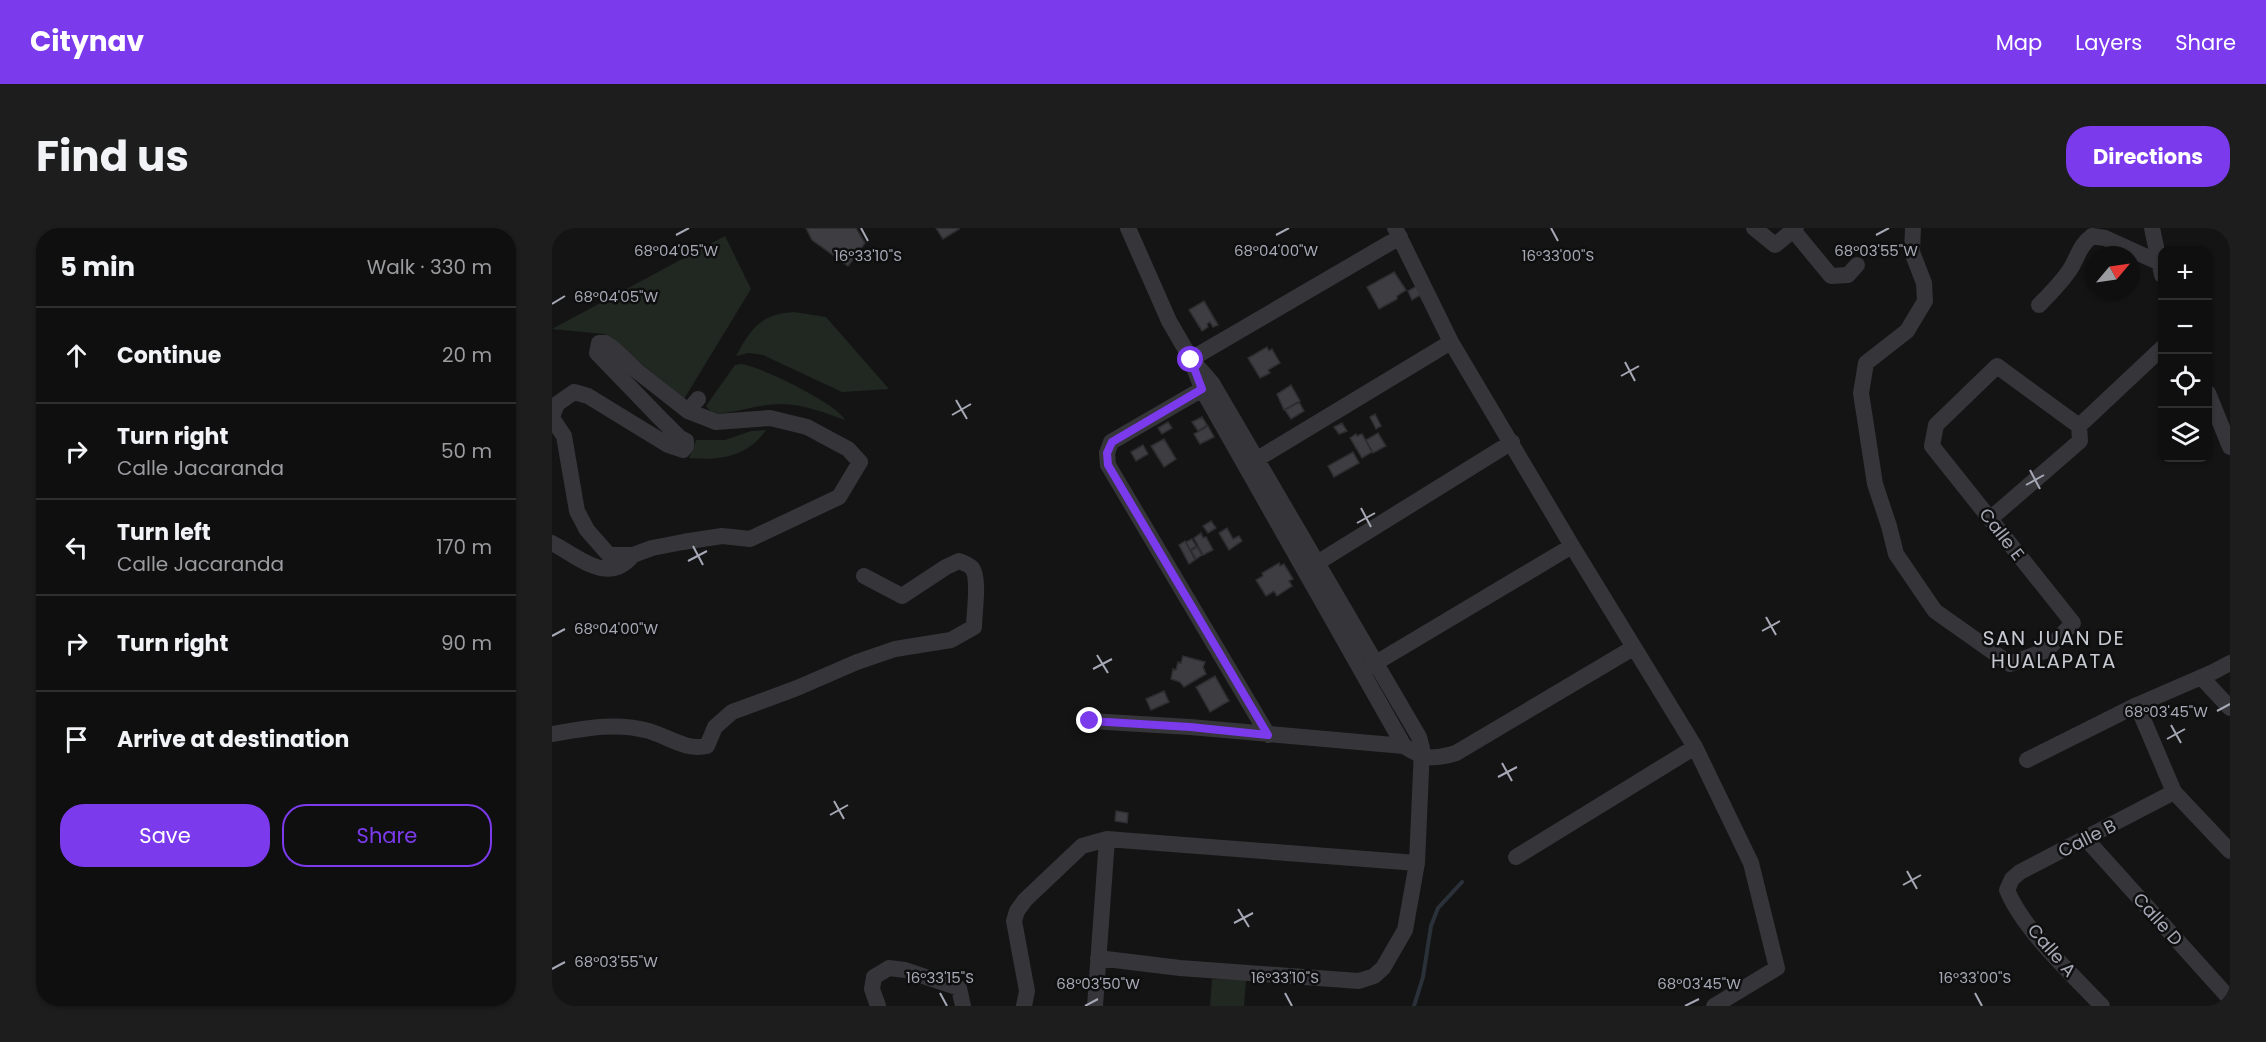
<!DOCTYPE html>
<meta charset="utf-8">
<style>
:root{--surface:#0f0f10;--page:#1d1d1e;--text:#f1f3f6;--muted:#9b9c9f;--line:#2f2f30;--accent:#7c3aed}
body{margin:0;font-family:Poppins,sans-serif;background:var(--page);color:var(--text)}
.controls{position:absolute;right:18px;top:18px;display:grid;overflow:hidden;border-radius:12px;box-shadow:0 2px 4px #0004}
.controls button{width:54px;height:54px;display:grid;place-items:center;padding:0;border:0;border-bottom:2px solid var(--line);background:var(--surface);color:var(--text);font:30px sans-serif}
.compass{position:absolute;left:1534px;top:18px;width:54px;height:54px;border-radius:50%;background:var(--surface);box-shadow:0 2px 4px #0004;rotate:61deg}
.stop{position:absolute;width:18px;height:18px;margin:-14px;border:4px solid #7c3aed;border-radius:50%;background:#fff}
.stop.end{background:#7c3aed;border-color:#fff;box-shadow:0 2px 6px #0008}
.list{margin:0;padding:0;list-style:none}
h2{display:flex;justify-content:space-between;align-items:center;height:78px;margin:0;padding:0 24px;font-size:26px}
h2 small{font-size:20px;font-weight:400;color:var(--muted)}
.list li{display:grid;grid-template-columns:39px 1fr auto;gap:18px;align-items:center;box-sizing:border-box;height:96px;padding:0 24px;border-top:2px solid var(--line)}
.list b{display:block;font-size:22px;white-space:nowrap}
.list p{margin:0;font-size:20px;white-space:nowrap;color:var(--muted)}
.list em{font-size:20px;font-style:normal;color:var(--muted)}
.actions{display:flex;gap:12px;padding:18px 24px}
.actions a{flex:1;padding:14px 0;border:2px solid var(--accent);border-radius:24px;text-align:center;font-size:21px;color:var(--accent)}
.actions .main{background:var(--accent);color:#fff}
.icon{flex:none;width:33px;height:33px;fill:none;stroke:currentColor;stroke-width:2;stroke-linecap:round;stroke-linejoin:round}
.map{position:relative;flex:none;width:1678px;height:778px;overflow:hidden;border-radius:24px}
header{display:flex;align-items:center;gap:36px;box-sizing:border-box;height:84px;padding:0 30px;background:var(--accent);color:#fff}
header strong{font-size:28px}
nav{display:flex;gap:33px;margin-inline-start:auto;font-size:21px}
.intro{display:flex;align-items:center;justify-content:space-between;box-sizing:border-box;height:144px;padding:0 36px}
h1{margin:0;font-size:42px}
.button{padding:15px 27px;border-radius:24px;background:var(--accent);color:#fff;font-size:21px;font-weight:700}
main{display:flex;gap:36px;padding:0 36px}
aside{flex:1;background:var(--surface);border-radius:24px;box-shadow:0 2px 4px #0004}
.map>svg:first-child{display:block}
</style>
<header>
<strong>Citynav</strong>
<nav><a>Map</a><a>Layers</a><a>Share</a></nav>
</header>
<div class="intro"><h1>Find us</h1><a class="button">Directions</a></div>
<main>
<aside>
<h2>5 min<small>Walk · 330 m</small></h2>
<ul class="list">
<li><svg class="icon" aria-label="ahead" viewBox="0 0 24 24"><path d="M12 20V5M6 11l6-6 6 6"/></svg><div><b>Continue</b></div><em>20 m</em></li>
<li><svg class="icon" aria-label="right" viewBox="0 0 24 24"><path d="M7 20v-9h11M14 6l5 5-5 5"/></svg><div><b>Turn right</b><p>Calle Jacaranda</p></div><em>50 m</em></li>
<li><svg class="icon" aria-label="left" viewBox="0 0 24 24"><path d="M17 20v-9H6M10 6l-5 5 5 5"/></svg><div><b>Turn left</b><p>Calle Jacaranda</p></div><em>170 m</em></li>
<li><svg class="icon" aria-label="right" viewBox="0 0 24 24"><path d="M7 20v-9h11M14 6l5 5-5 5"/></svg><div><b>Turn right</b></div><em>90 m</em></li>
<li><svg class="icon" aria-label="arrive" viewBox="0 0 24 24"><path d="M6 21V4h12l-3 4 3 4H6"/></svg><div><b>Arrive at destination</b></div></li>
</ul>
<div class="actions"><a class="main">Save</a><a>Share</a></div>
</aside>
<div class="map">
<svg width="1678" height="778" viewBox="0 0 1678 778">
<rect width="100%" height="100%" fill="#141415"/>
<!-- green -->
<path fill="#202821" d="M173,8L199,61L132,171L53,106L0,101Z
M242,84L274,89L337,161L290,164L211,127L197,125L184,128C199,101 208,86 242,84Z
M189,136C208,138 286,176 293,192C273,185 251,176 230,176C207,176 184,185 161,186L154,178L183,137Z
M214,202C196,229 167,233 137,230L144,212H173L199,203Z
M660,751L694,752L692,778H658Z"/>
<g fill="none" stroke-linecap="round" stroke-linejoin="round">
<!-- stream -->
<path stroke="#2b3139" stroke-width="4" d="M862,778L871,749L879,698L886,680L910,654"/>
</g>
<!-- building -->
<path fill="#3e3e42" stroke="#2e2e31" stroke-width="1.5" d="M254,0H304L313,15L296,38L260,12Z
M384,0H406L407,1L391,11Z
M842,44L854,62L845,68V71L827,81L815,59Z
M865,58L870,66L860,72L856,63Z
M652,73L666,97L661,99L658,94L655,96L656,99L650,103L637,82Z
M715,119L717,123L720,121L728,135L716,142L718,145L708,150L696,130Z
M739,157L748,173L732,182L725,166Z
M747,174L752,183L739,191L733,182Z
M823,186L829,198L824,201L818,189Z
M650,189L655,197L646,203L640,194Z
M616,194L620,200L610,206L606,200Z
M790,195L795,203L787,206L782,199Z
M656,198L662,209L648,216L642,206Z
M826,205L834,218L821,225L814,212Z
M804,206L805,208L810,206L820,224L810,230L798,210Z
M612,211L624,231L612,239L599,218Z
M591,217L596,226L584,233L579,224Z
M801,224L807,235L782,249L776,238Z
M659,293L664,300L656,305L651,298Z
M675,300L681,311L687,308L690,313L677,322L667,305Z
M649,305L651,310L654,309L661,322L651,327L642,310Z
M640,311L644,318L638,322L634,314Z
M633,313L643,332L637,336L627,317Z
M645,319L650,327L644,331L639,323Z
M727,335L728,338L732,336L741,351L737,353L740,358L725,368L722,363L714,368L704,352L711,348L710,345Z
M631,428L653,434L651,439L654,446L632,459L628,454L619,451L621,441L624,442L626,434L629,435Z
M663,448L677,473L658,484L644,459Z
M612,463L617,474L599,482L594,471Z
M564,583L576,585L575,595L563,593Z"/>
<g fill="none" stroke-linecap="round" stroke-linejoin="round">
<!-- minor -->
<path stroke="#35353a" stroke-width="16" d="M576,0L617,93L639,131L650,161L852,518C872,531 881,532 904,525L1081,420
M843,0L899,114L1020,318L1143,519L1199,635L1225,740L1162,778
M1202,0L1223,17L1244,0
M1361,0L1360,24L1372,55L1373,73L1355,103L1314,135L1309,165L1323,256L1337,298L1344,326L1383,383L1458,436L1495,422L1521,395L1380,218L1384,197L1445,138L1527,198L1528,213L1438,291
M1600,0L1610,47
M1241,2L1279,48L1296,47L1305,37
M1487,77C1499,65 1510,54 1519,40C1526,28 1528,17 1540,8L1553,10L1606,34
M639,131L848,9
M659,156L559,214L555,225L556,237L716,507
M1656,165L1678,219
M0,189L5,176L22,164L36,168L116,217L131,222L134,218V213L128,210L106,188L45,125L47,115H53L62,121L85,143L136,183L146,171
M0,190L12,208L25,283L35,302L57,327H81C56,358 27,329 0,315
M1527,198L1610,120
M697,236L899,114
M81,327L100,320L131,314L170,308L198,311L287,269L308,234L296,221L255,199L218,190L164,194L136,183
M757,340L960,214
M1678,435L1661,444L1585,477L1622,564L1678,623
M817,439L1020,318
M1649,449L1678,480
M538,493L638,499L852,518
M0,506C30,501 63,494 93,502C115,507 132,523 155,518L163,499L180,484L245,460L305,434L343,421L399,412L422,399C422,385 428,350 420,340C416,336 412,335 407,333L394,339L350,368L312,348
M1475,532L1585,477
M1534,611L1678,771
M964,629L1143,519
M546,730L628,740L807,753L822,748L831,740L853,702L865,635L870,520L867,509L660,155L639,131
M326,778L320,761L322,749L337,740L353,742L407,760L411,778
M472,778L475,763L462,693L465,683L473,672L530,618L555,611L865,635
M543,778L555,611
M1550,778C1520,746 1472,703 1455,662L1460,651L1468,644L1622,564"/>
</g>
<g fill="none" stroke-linecap="round" stroke-linejoin="round">
<!-- route -->
<path stroke="#7c3aed" stroke-width="8" d="M538,493L638,499L716,507L556,237L555,225L560,214L650,161L639,132"/>
</g>
<!-- ticks -->
<path fill="none" stroke="#a6a9b5" stroke-width="2" d="M309,0L316,13M999,0L1006,13M124,7L137,0M724,7L737,0M1324,7L1337,0M0,76L13,68M1073,134L1083,153M1069,148L1087,138M404,172L415,191M400,187L419,176M1478,242L1488,261M1474,257L1492,247M809,280L819,299M805,295L823,285M141,318L151,337M136,333L155,323M1214,389L1224,407M1210,403L1228,393M0,408L13,401M545,427L556,445M541,441L560,431M1665,483L1678,476M1619,497L1629,515M1615,511L1633,501M950,535L960,553M946,549L965,539M282,573L292,591M278,587L296,577M1355,643L1365,661M1351,657L1369,647M686,681L697,699M682,695L701,685M0,741L13,734M388,765L395,778M733,765L740,778M1423,765L1430,778M533,778L546,771M1133,778L1147,771"/>
<g text-anchor="middle" dominant-baseline="central" stroke-width="5" stroke-linejoin="round" paint-order="stroke">
<!-- street labels -->
<g font-size="18" fill="#a6a9b5" stroke="#0f0f10">
<text transform="translate(1450 306) rotate(52)">Calle E</text>
<text transform="translate(1535 610) rotate(-27)">Calle B</text>
<text transform="translate(1606 691) rotate(48)">Calle D</text>
<text transform="translate(1500 722) rotate(49)">Calle A</text>
</g>
<!-- neighbourhood labels -->
<g font-size="20" letter-spacing="1.5" fill="#c7c9d1" stroke="#0f0f10">
<text x="1502" y="410">SAN JUAN DE<tspan x="1502" dy="23">HUALAPATA</tspan></text>
</g>
</g>
<g font-size="15" text-anchor="middle" fill="#a6a9b5" stroke="#0f0f10" stroke-width="5" stroke-linejoin="round" paint-order="stroke">
<text x="124" y="28">68°04'05"W</text>
<text x="724" y="28">68°04'00"W</text>
<text x="1324" y="28">68°03'55"W</text>
<text x="316" y="33">16°33'10"S</text>
<text x="1006" y="33">16°33'00"S</text>
<text x="64" y="74">68°04'05"W</text>
<text x="64" y="406">68°04'00"W</text>
<text x="1614" y="489">68°03'45"W</text>
<text x="64" y="739">68°03'55"W</text>
<text x="388" y="755">16°33'15"S</text>
<text x="733" y="755">16°33'10"S</text>
<text x="1423" y="755">16°33'00"S</text>
<text x="546" y="761">68°03'50"W</text>
<text x="1147" y="761">68°03'45"W</text>
</g>
</svg>
<div class="controls">
<button>+</button>
<button>−</button>
<button><svg class="icon" aria-label="locate" viewBox="0 0 24 24"><circle cx="12" cy="12" r="6"/><path d="M12 2v4M12 18v4M2 12h4M18 12h4"/></svg></button>
<button><svg class="icon" aria-label="layers" viewBox="0 0 24 24"><path d="M12 4l9 5-9 5-9-5zM3 14l9 5 9-5"/></svg></button>
</div>
<svg class="compass" viewBox="-18 -18 36 36"><path d="M0-13l5 13h-10z" fill="#e53935"/><path d="M0 13l5-13h-10z" fill="#9b9c9f"/></svg>
<div class="stop" style="left:639px;top:132px"></div>
<div class="stop end" style="left:538px;top:493px"></div>
</div>
</main>
